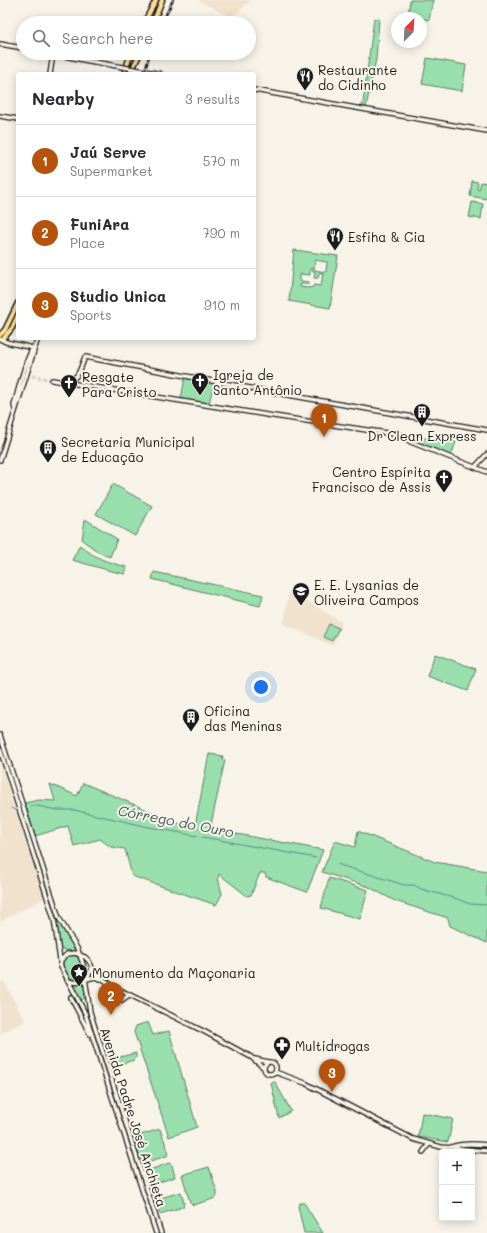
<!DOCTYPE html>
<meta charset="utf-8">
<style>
:root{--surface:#fff;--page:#f2f2f3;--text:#2b2b33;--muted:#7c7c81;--line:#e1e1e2;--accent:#b45309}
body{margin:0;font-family:Mali,sans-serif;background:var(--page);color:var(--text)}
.controls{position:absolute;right:12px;bottom:12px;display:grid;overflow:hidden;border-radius:4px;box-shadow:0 2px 10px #0003}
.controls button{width:36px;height:36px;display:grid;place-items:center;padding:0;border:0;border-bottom:1px solid var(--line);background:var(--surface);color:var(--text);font:20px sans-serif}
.compass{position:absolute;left:391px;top:12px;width:36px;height:36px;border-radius:50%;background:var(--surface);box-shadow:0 2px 10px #0003;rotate:24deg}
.you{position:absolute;left:261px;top:687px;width:14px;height:14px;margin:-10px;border:3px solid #fff;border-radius:50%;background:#1a73e8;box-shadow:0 0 0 6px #1a73e833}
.badge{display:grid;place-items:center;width:26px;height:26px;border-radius:50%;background:var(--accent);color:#fff;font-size:13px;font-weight:700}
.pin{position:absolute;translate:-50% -33px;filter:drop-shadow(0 1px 2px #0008)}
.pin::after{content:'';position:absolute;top:21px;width:14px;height:12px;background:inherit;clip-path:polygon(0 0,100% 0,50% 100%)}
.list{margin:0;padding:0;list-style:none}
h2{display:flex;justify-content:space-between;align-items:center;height:52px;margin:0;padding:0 16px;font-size:17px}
h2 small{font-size:13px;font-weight:400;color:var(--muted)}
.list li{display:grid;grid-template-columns:26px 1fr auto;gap:12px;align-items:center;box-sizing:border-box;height:72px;padding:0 16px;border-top:1px solid var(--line)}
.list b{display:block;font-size:15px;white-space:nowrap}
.list p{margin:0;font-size:13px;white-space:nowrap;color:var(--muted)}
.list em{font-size:13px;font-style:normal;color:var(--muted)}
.icon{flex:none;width:22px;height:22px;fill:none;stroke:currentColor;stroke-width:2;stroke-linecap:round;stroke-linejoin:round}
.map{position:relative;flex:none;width:487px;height:1233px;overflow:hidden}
.search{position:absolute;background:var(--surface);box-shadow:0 2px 10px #0003;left:16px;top:16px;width:240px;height:44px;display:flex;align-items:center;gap:10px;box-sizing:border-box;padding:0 14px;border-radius:22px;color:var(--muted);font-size:15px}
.panel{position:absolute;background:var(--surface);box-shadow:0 2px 10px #0003;left:16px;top:72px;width:240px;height:268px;border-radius:4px}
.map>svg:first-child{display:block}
</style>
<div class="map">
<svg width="487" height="1233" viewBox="0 0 487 1233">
<rect width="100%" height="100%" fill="#f7f3e8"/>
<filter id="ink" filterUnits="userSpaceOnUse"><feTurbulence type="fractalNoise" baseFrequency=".025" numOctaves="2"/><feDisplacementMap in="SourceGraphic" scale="8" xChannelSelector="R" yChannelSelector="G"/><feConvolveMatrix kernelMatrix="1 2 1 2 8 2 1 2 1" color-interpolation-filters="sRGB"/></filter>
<g filter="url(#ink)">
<!-- built -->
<path fill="#f1e2ce" d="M198,0H251L232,18Z
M289,590L342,622L333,646L284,624Z
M0,762L44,897L43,899L0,922Z
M4,981L25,1021L0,1034V983Z"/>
<!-- green -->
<path fill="#99dfad" stroke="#5a7e64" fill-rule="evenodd" d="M410,0H433L429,20L408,16Z
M374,18L379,19L376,59L365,112L362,111Z
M427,58L466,65L462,91L422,84Z
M472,181L478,182L477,189L479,190L481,182L487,183V199L470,196Z
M472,202L483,204L481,219L469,217Z
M294,250L338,256L330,308L289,301ZM315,260L327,262L326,272L314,270ZM312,268V271L315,272L314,278H318L319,273H323L321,286L314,285L313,287L308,288L300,287L301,284H309V282L300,281V274L310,275V269Z
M185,377L214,383L209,403L181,399Z
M415,437L456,442L452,453L449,455L413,440V438Z
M113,484L152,506L135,536L96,514Z
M85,519L117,539L110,557L100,553L82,540Z
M80,545C96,559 107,562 127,567L125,574L111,571L72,560Z
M154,572L263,595L260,606L152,579Z
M329,624L339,628L332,641L323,637Z
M435,654L476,669L468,691L427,676Z
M0,740L60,922L77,952L60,949L55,915L0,745Z
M209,754L223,756L222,759L225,760L210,829L323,850L307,892L266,877L265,873H260L251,895L247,896L219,874L218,878L222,894L216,905L132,876L125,849L111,847L100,839L74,846L68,826L35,836L25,803L39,800L55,801L50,784L77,796L83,783L152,812L155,816L153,821L159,820L195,826Z
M358,831L435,862L487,871V943L450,926L448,918L395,901L369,887L322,872L335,841L355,847Z
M329,878L368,890L360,919L321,908Z
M68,955H74L79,958C82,966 86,975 78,980C67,980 63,971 63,961Z
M84,982L85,998L81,1001L72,985H79Z
M148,1022L153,1035L169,1031L197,1127L169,1137L134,1032L136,1026Z
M136,1053V1058L134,1060L114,1066L110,1064L108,1060Z
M275,1082L291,1111L279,1118L271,1083Z
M422,1113L453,1119L448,1142L418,1137Z
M160,1129L168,1151L167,1156L143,1163L138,1153L134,1137Z
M169,1163L172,1165L175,1177L150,1185L146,1172L147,1171Z
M209,1167L217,1192V1196L213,1199L193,1205L190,1202L182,1175Z
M181,1192L184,1203L183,1207L160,1214L154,1200Z
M300,1203H304L323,1233H304L298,1206Z"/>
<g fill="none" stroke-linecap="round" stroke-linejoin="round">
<!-- stream -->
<path stroke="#57888c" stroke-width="1" d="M31,806H38L57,810H74L149,827L316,858
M11,808L15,810
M337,864L404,885H414L421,889L457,899L470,904L487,905"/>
<!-- secondary-tunnel -->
<path stroke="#d6d3c9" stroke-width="3.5" stroke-dasharray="3.5 2" stroke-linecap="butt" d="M32,376L52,380"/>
<!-- secondary casing -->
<g stroke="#1c1c1c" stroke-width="6">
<path id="secondary" d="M0,44L23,48
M49,53L89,61
M50,74L53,54
M254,90L487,131
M0,116L18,119
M0,339L6,342L33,348
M52,380L267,415L400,435L411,442L487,472
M67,381C80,378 80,368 85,357L271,392L487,430
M15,410L14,405C18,392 27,352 36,344
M0,460L38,338
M475,467L487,454
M0,735L59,918L78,950L83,964L90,1012L161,1233
M0,749L54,919L61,967L85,1013L156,1233
M60,963L62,959L67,954L75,953L85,957L89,961L95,973L98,976L118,989L205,1032L251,1057L264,1068
M87,979L95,977L100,979
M67,980C79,986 88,980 92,968
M71,998L90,1034
M122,1000L129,995
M255,1059L268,1062
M264 1068a6 6 0 1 1 12 0a6 6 0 1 1-12 0Z
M275,1072L305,1083L413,1139L441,1147L487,1151
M451,1147C462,1143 475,1144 487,1145
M423,1152L429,1144"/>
</g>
<!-- primary casing -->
<g stroke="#1c1c1c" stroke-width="7">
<path id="primary" d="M144,23L156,0
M153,23L162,0
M124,74L131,53
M130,74L140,53
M0,335L5,330L18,303
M4,338L12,328L18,315"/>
</g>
<!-- secondary -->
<use href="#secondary" stroke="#f7f3e8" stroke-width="3.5"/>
<!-- primary -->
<use href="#primary" stroke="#fcde96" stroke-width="4"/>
<!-- rail casing -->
<g stroke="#1c1c1c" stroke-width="2.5">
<path id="rail" d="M162,23L173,0
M144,74L150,53"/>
</g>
<!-- rail -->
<use href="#rail" stroke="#f7f3e8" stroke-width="1" stroke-dasharray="3" stroke-linecap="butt"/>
<!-- secondary-bridge casing -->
<g stroke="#1c1c1c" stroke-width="6" stroke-linecap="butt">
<path id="secondary-bridge" d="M89,61L162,74"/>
</g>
<!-- secondary-bridge -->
<use href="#secondary-bridge" stroke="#f7f3e8" stroke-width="3.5"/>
</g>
</g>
<!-- icons -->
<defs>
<g id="restaurant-pin" transform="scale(0.9)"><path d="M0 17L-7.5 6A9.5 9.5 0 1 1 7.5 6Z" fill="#1c1c1c" stroke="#f7f3e8"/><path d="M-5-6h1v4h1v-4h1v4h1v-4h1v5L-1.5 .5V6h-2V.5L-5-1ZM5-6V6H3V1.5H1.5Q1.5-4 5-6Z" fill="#fff"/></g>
<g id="church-pin" transform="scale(0.9)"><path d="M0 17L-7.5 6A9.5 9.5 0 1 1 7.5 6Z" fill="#1c1c1c" stroke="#f7f3e8"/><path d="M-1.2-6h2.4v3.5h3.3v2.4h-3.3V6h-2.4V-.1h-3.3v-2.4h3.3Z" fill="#fff"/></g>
<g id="building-pin" transform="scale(0.9)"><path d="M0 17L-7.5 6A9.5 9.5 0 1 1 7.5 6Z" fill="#1c1c1c" stroke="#f7f3e8"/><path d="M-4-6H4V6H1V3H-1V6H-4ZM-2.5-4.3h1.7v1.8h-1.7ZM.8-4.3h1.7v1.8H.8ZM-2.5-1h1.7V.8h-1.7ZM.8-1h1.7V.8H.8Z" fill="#fff"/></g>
<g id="school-pin" transform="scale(0.9)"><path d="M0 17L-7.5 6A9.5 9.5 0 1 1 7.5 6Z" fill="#1c1c1c" stroke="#f7f3e8"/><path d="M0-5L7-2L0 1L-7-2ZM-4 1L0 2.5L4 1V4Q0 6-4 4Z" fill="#fff"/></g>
<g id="sight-pin" transform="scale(0.9)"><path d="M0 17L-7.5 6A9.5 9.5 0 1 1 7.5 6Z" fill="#1c1c1c" stroke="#f7f3e8"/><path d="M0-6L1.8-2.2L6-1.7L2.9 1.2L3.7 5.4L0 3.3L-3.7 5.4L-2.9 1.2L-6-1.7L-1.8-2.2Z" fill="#fff"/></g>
<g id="pharmacy-pin" transform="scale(0.9)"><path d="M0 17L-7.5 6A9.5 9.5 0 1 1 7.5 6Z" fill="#1c1c1c" stroke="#f7f3e8"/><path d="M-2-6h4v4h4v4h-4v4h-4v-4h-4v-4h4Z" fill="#fff"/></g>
</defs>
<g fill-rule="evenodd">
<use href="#restaurant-pin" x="305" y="76"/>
<use href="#restaurant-pin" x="335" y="236"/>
<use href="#church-pin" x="200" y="381"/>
<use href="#church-pin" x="69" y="383"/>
<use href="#building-pin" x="422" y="412"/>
<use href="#building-pin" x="48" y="448"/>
<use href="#church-pin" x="444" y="478"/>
<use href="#school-pin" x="301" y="591"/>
<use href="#building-pin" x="191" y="717"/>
<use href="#sight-pin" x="79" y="972"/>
<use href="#pharmacy-pin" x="282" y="1045"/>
</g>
<g text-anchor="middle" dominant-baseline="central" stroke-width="4" stroke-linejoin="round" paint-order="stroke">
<!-- poi labels -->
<g font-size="13" fill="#1c1c1c" stroke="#f7f3e8" text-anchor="start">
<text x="318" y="69">Restaurante<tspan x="318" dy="15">do Cidinho</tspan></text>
<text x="348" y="236">Esfiha &amp; Cia</text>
<text x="213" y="374">Igreja de<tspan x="213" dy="15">Santo Antônio</tspan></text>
<text x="82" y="376">Resgate<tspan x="82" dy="15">Para Cristo</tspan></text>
<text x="422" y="435" text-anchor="middle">Dr Clean Express</text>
<text x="61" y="441">Secretaria Municipal<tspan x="61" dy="15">de Educação</tspan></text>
<text x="431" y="471" text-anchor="end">Centro Espírita<tspan x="431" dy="15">Francisco de Assis</tspan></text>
<text x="314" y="584">E. E. Lysanias de<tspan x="314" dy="15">Oliveira Campos</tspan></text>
<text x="204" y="710">Oficina<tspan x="204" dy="15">das Meninas</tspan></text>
<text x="92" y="972">Monumento da Maçonaria</text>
<text x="295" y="1045">Multidrogas</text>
</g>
<!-- street labels -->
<g font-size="13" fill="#1c1c1c" stroke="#f7f3e8">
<text transform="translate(134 1117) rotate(72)">Avenida Padre José Anchieta</text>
</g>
<!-- water labels -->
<g font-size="14" font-style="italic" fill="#3f5b5d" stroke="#f7f3e8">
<text transform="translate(176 821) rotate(11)">Córrego do Ouro</text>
</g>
</g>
</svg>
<div class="controls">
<button>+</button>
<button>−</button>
</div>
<svg class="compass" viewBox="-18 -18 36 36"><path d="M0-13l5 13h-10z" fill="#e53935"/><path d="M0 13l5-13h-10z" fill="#7c7c81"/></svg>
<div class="you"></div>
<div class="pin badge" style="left:324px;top:437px">1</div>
<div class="pin badge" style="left:111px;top:1015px">2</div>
<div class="pin badge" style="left:332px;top:1092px">3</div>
<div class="search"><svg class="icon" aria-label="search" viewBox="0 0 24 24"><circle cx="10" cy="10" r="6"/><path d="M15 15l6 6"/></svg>Search here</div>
<section class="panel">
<h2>Nearby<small>3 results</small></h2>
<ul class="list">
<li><span class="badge">1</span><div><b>Jaú Serve</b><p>Supermarket</p></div><em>570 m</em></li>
<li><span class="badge">2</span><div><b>FuniAra</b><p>Place</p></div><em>790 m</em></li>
<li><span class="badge">3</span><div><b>Studio Unica</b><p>Sports</p></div><em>910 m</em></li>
</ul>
</section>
</div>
